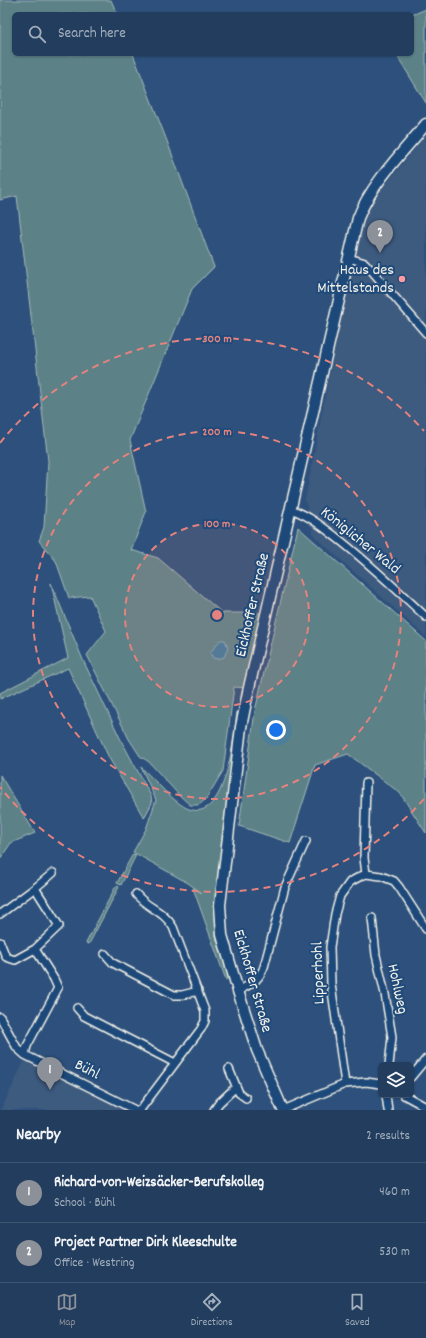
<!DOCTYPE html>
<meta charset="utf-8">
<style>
:root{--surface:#223d5d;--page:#2a4463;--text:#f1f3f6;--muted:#a2aebc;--line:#3f5672;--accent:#8c9099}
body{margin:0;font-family:Dekko,sans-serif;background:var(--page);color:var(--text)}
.controls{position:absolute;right:12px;bottom:12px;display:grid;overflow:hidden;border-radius:6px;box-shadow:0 1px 3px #0004}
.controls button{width:36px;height:36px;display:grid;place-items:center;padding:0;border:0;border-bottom:1px solid var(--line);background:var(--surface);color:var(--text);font:20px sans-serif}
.you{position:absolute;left:276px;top:730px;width:14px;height:14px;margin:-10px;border:3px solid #fff;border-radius:50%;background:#1a73e8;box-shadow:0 0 0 6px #1a73e833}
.badge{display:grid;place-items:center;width:26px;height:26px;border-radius:50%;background:var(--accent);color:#fff;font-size:13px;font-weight:700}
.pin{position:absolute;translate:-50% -33px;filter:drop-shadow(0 1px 2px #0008)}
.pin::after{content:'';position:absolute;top:21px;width:14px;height:12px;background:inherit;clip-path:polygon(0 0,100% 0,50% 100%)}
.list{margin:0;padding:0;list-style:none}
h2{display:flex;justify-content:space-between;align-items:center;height:52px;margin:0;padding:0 16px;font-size:17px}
h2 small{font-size:13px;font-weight:400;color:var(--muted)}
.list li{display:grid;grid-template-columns:26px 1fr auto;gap:12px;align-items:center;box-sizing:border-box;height:60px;padding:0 16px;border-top:1px solid var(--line)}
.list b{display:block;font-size:15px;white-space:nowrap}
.list p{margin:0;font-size:13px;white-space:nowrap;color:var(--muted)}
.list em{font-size:13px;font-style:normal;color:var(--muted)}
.icon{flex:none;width:22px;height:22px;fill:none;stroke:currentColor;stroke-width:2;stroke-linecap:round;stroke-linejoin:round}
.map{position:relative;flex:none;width:426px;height:1110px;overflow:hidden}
.search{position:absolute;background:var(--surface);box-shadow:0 1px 3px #0004;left:12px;right:12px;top:12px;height:44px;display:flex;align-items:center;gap:10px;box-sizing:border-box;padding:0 14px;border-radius:6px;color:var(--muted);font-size:15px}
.sheet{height:172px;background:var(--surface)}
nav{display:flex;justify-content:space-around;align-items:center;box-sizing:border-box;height:56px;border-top:1px solid var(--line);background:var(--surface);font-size:11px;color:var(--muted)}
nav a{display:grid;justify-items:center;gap:2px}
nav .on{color:var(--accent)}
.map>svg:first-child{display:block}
</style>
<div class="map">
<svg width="426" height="1110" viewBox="0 0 426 1110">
<rect width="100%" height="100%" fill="#2d517c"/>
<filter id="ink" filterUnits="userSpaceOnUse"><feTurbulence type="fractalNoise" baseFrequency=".025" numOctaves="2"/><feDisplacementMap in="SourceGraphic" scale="8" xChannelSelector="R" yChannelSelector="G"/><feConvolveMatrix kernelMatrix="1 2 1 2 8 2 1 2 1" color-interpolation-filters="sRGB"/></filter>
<g filter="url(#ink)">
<!-- built -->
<path fill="#3e5a7f" d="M426,135V637L314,536L305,500L345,294L364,211Z
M26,1057L127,1110H1Z"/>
<!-- green -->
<path fill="#5b8288" stroke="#a8bab8" d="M0,0H111L117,14H14V54H133L167,141L214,267L192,289L130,440L146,512L131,550L158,558L222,613H261L246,688L234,687L223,771L206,799L199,805H190L178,794L149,762L140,756L129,739L87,655L106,631L90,596L69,598L56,561L39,541L44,527L48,461L17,196L0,200Z
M426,9V103L396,54H412V15Z
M298,527L426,641V833L400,793L348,754L315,765L290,843L239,826L255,711Z
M51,583L83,660L120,738L151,796L152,803L144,818L109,758L68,668L0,699V693L68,658Z
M237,711L240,719L216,907L230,977L226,980L193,888L202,893L188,883L133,852L146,829L156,800L141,767C153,778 175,804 189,809C227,823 234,734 237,711Z
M0,775L35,833L11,843L0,859Z
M133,854L136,855L121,885L117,883Z
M116,886L119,887L89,944L86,943Z"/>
<!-- water -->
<path fill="#41799b" stroke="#89a9ba" d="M220,640H225L228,648L224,657L218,659L213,658L210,653Z"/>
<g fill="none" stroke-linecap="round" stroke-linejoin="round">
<!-- street casing -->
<g stroke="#f4f1e8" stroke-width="10">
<path id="street" d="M349,258L365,263L426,333
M290,509C306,514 319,524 332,534C365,559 395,588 426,617
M366,783L364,858L366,874
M35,888L53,873
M136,894C148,909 163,910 173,927L205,1011V1021L201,1029L140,1110
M0,914L35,888L59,926L35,949L15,960L6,957L0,942
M372,918L376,955L385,994L392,1037L389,1065
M105,954L113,963L174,995H182L198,991
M238,991C252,983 258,982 264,967L285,887L306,841
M77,1008L84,1016L175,1063
M0,1017L17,1048L25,1055L135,1110
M25,1055L27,1046L58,988L54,979L35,949
M229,1069L239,1093L246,1098
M411,1077L426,1059
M345,1084L331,984L330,947L335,914L340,896L350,882L361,876L366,874L381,876L394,881L399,887L426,929
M386,1095L388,1110
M404,1095L426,1107
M214,1110L219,1103L236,1087
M283,1110L345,1084L366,1082L381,1084"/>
</g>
<!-- secondary casing -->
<g stroke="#f4f1e8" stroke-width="13">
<path id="secondary" d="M283,1110L257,1050L238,991L222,935L220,905L241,727L248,692L358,218C371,184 403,152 426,124"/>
</g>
<!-- street -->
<use href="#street" stroke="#1f4a7a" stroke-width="7"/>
<!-- secondary -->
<use href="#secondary" stroke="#1f4a7a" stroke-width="10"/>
</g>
</g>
<!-- distance rings -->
<circle cx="217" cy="615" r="92" fill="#e4827e" fill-opacity=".12"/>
<g fill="none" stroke="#e4827e" stroke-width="2" stroke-dasharray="7 5">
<circle cx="217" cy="615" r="92"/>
<circle cx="217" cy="615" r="184"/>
<path d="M424 799A277 277 0 0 1 0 787M0 443A277 277 0 0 1 424 431"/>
</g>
<!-- markers -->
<circle fill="#ff9aa2" stroke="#1f4a7a" stroke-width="1.5" cx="402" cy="279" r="4"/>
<g text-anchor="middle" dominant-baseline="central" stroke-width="4" stroke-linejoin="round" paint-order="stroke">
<!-- poi labels -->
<g font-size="16" fill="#f4f1e8" stroke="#1f4a7a" text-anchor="end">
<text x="394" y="270">Haus des<tspan x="394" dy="18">Mittelstands</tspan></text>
</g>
<!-- street labels -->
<g font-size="16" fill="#f4f1e8" stroke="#1f4a7a">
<text transform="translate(360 541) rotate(39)">Königlicher Wald</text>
<text transform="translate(253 605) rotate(-77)">Eickhoffer Straße</text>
<text transform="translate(319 973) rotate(-92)">Lipperhohl</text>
<text transform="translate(252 981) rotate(74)">Eickhoffer Straße</text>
<text transform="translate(397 989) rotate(78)">Hohlweg</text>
<text transform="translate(87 1070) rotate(27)">Bühl</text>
</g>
</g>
<circle cx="217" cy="615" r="6" fill="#e4827e" stroke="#1f4a7a" stroke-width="2"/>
<g font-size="12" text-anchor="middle" font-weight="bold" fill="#e4827e" stroke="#1f4a7a" stroke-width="4" stroke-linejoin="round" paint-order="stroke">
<text x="217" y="342">300 m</text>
<text x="217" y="435">200 m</text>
<text x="217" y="527">100 m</text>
</g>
</svg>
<div class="controls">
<button><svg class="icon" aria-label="layers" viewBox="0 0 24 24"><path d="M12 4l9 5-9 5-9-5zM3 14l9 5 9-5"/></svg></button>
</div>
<div class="you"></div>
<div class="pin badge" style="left:50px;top:1090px">1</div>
<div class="pin badge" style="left:380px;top:253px">2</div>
<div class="search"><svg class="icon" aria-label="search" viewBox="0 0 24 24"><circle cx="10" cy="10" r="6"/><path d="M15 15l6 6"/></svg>Search here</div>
</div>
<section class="sheet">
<h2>Nearby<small>2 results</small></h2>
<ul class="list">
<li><span class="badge">1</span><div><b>Richard-von-Weizsäcker-Berufskolleg</b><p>School · Bühl</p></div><em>460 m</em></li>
<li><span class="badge">2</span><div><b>Project Partner Dirk Kleeschulte</b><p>Office · Westring</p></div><em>530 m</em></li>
</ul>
</section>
<nav>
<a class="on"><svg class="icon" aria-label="map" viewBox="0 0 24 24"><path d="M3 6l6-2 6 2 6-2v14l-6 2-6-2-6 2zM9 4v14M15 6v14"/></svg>Map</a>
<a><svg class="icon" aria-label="directions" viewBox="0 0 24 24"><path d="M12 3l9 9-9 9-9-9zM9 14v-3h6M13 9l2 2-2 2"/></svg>Directions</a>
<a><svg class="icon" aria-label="saved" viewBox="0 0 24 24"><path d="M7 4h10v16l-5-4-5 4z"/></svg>Saved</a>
</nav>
